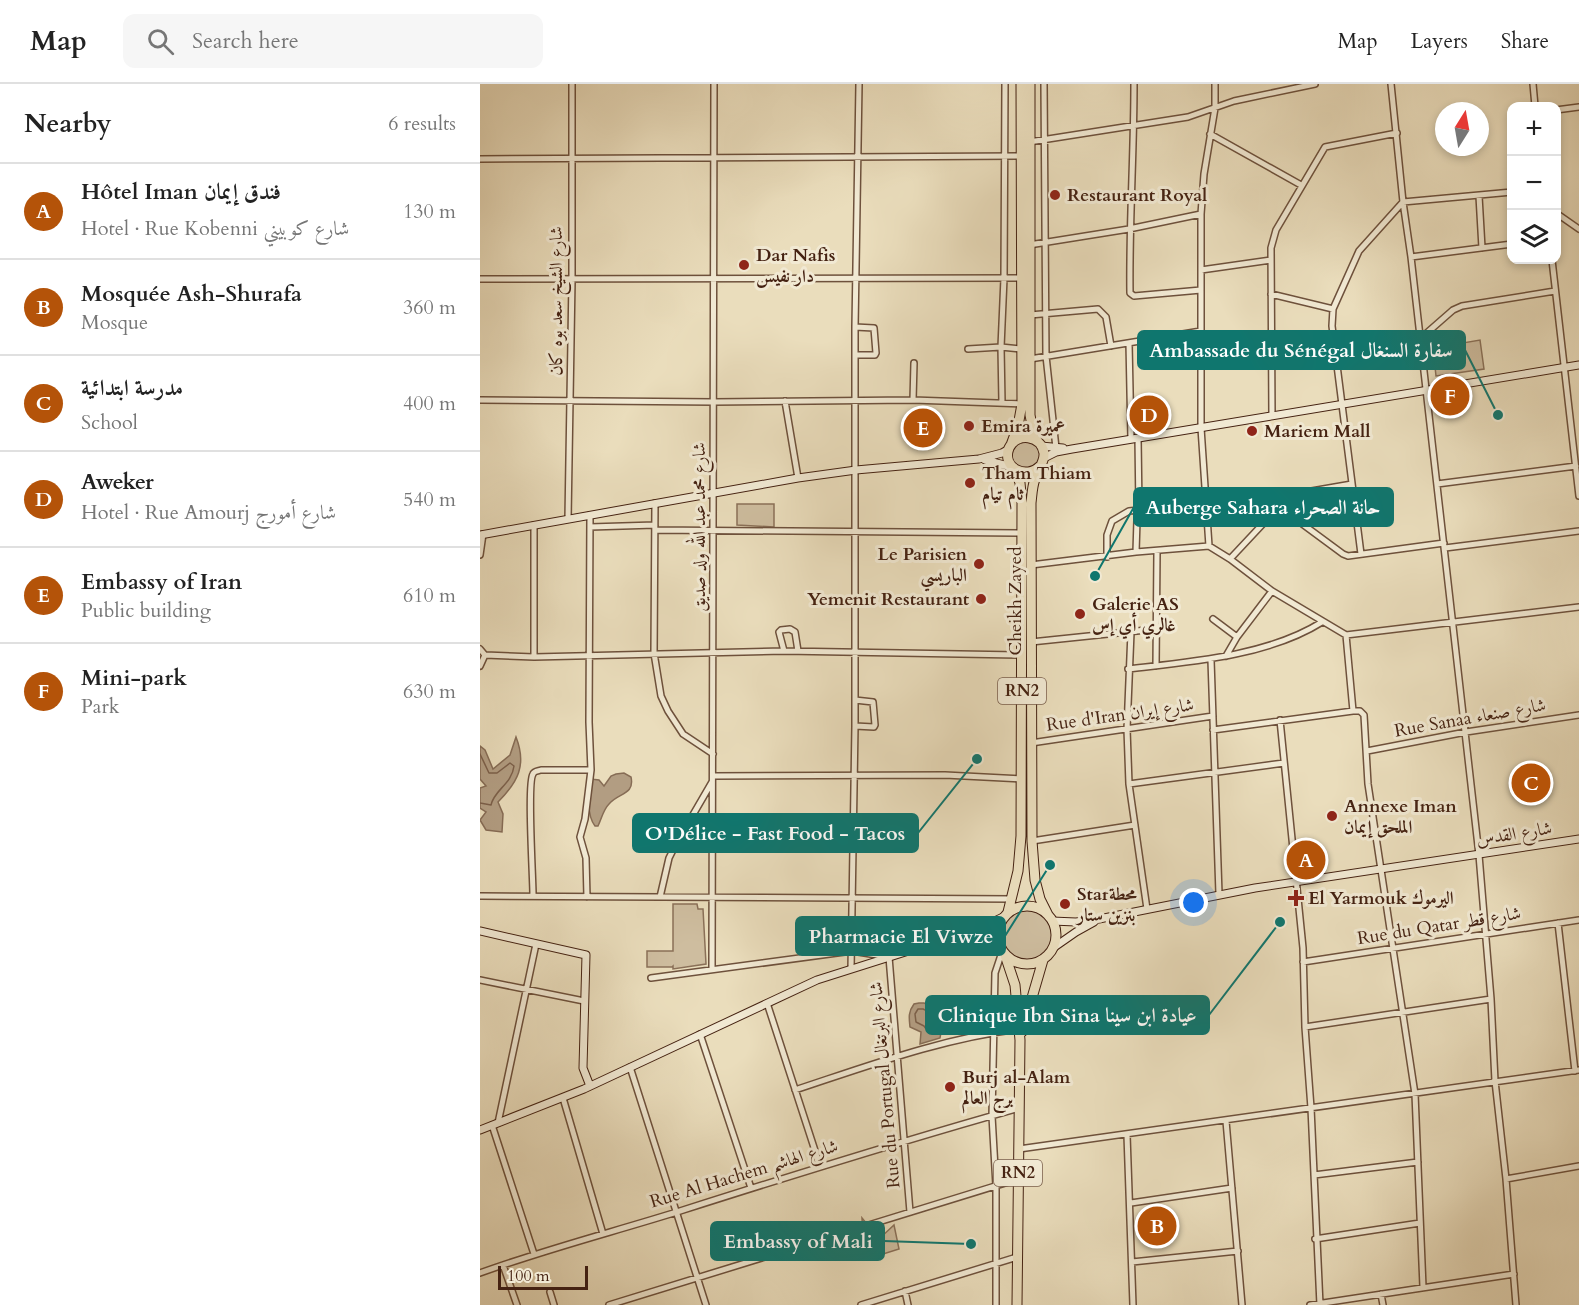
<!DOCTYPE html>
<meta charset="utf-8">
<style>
:root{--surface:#fff;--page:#f6f6f6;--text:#222;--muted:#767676;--line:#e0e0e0;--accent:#b45309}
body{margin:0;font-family:Cardo,Amiri,serif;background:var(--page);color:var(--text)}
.controls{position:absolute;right:18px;top:18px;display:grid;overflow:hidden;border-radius:12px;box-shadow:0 3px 9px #0003}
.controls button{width:54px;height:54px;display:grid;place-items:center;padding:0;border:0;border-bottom:2px solid var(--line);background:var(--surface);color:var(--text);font:30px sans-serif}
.compass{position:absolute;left:955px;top:18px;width:54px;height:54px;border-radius:50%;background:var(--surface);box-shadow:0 3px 9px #0003;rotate:11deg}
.scale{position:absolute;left:18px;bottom:15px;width:90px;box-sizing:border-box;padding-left:6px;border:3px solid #452212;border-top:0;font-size:16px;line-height:21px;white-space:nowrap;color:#452212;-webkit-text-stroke:4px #f1e9d3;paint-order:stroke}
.you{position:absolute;left:714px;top:819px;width:21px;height:21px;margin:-15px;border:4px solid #fff;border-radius:50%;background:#1a73e8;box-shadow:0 0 0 9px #1a73e833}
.badge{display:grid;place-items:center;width:39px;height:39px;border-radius:50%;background:var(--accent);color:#fff;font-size:20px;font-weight:700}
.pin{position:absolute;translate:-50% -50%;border:3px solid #fff;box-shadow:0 2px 6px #0006}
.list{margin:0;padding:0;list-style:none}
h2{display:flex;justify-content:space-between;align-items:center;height:78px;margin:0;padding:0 24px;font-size:26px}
h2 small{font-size:20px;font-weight:400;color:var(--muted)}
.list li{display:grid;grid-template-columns:39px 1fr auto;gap:18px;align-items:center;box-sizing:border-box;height:96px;padding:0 24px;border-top:2px solid var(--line)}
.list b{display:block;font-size:22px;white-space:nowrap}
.list p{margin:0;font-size:20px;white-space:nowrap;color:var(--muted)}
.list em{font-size:20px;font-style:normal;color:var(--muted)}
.icon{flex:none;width:33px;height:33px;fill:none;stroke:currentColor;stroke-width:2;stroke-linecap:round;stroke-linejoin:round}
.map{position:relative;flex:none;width:1099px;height:1221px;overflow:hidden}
header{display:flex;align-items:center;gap:36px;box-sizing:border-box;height:84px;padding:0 30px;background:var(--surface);border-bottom:2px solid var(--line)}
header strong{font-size:28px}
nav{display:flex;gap:33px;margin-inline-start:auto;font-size:21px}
.search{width:420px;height:54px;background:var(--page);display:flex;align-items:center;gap:15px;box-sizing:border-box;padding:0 21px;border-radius:12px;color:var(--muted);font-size:22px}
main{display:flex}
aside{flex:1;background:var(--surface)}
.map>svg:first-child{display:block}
</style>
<header>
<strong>Map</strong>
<div class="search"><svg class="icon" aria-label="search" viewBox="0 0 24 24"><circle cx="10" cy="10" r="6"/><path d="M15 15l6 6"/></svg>Search here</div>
<nav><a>Map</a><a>Layers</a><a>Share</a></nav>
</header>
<main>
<aside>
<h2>Nearby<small>6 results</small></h2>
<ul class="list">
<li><span class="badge">A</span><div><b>Hôtel Iman فندق إيمان</b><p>Hotel · Rue Kobenni شارع كوبيني</p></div><em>130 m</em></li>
<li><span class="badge">B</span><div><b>Mosquée Ash-Shurafa</b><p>Mosque</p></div><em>360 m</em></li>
<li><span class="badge">C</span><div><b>مدرسة ابتدائية</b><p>School</p></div><em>400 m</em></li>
<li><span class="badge">D</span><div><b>Aweker</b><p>Hotel · Rue Amourj شارع أمورج</p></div><em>540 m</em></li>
<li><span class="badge">E</span><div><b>Embassy of Iran</b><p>Public building</p></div><em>610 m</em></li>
<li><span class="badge">F</span><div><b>Mini-park</b><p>Park</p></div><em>630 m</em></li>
</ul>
</aside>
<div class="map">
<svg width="1099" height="1221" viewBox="0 0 1099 1221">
<rect width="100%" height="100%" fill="#eaddbc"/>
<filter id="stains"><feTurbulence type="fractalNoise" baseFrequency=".00333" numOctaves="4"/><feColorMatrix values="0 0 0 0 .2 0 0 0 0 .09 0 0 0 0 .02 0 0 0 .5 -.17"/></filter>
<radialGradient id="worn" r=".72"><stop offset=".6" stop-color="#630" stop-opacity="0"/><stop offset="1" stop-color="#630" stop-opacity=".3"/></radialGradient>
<!-- green -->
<path fill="#cebd9f" stroke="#8a7058" stroke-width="1.5" d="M1000,256L1004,285L956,292L953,264Z
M532 372a14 14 0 1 1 28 0a14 14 0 1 1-28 0Z
M257,420H294V443L257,441Z
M193,820H217L218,825H223L226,880L193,885V882L192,883H167V867H193Z
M521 852a27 27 0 1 1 54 0a27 27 0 1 1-54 0Z
M382,1134L399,1155L414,1141L419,1165L384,1176Z"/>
<!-- water -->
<path fill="#b29d82" stroke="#866c55" stroke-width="1.5" d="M36,653C47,681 38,698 18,718L23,730L22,748L6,746L0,736L6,728L0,724V704L6,702L0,695V662L5,666L13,685L30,671Z
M136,690L144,689L151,693C155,711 138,709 129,720C123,726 122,734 118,742H115C107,732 107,707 111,695L119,696L124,702L131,692Z
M439,919H444L459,925L463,938L460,954L440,960L441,948L430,943C429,934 428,928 434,920Z"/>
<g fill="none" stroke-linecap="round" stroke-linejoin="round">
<!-- shore -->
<path stroke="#7c604a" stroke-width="1.5" d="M0,670L9,689H17L30,679L34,682C32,700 14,706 11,721L0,719
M438,925H443L454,930L457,939L455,949H449L444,942L436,938L435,930Z"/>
<!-- street casing -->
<g stroke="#6e513c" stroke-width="8">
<path id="street" d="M525,0L524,194L521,263L541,265
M564,0L566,272L576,364
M654,0C654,70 649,139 650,209L654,212L721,206
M911,0L923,118L931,173L999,771L1011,915L1015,997L1026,1095L1036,1221
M1053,0L1055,22
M1076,26L1099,23
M730,50L821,101
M549,58L708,33L754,17L835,0
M0,75L541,72
M999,112L1002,164
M1076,129L1099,145
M549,161L649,145L721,130
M931,173L1032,160
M1072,176L1099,412
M721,186L791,176
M0,195L542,194
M791,210L853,225
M550,231L618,225L626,233L631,262
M375,243L394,244L396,269L395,271H375
M941,254L973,226L982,222L1075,207
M649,259L651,355
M488,265L521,263L522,319
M550,275L721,247
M0,316L234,318L433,316L542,320
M433,316L434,279
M305,317L318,394
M792,332L791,164L796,146L845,63L917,49
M957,400L1096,382
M175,419L174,569L181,612L188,627L203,650L233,670
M798,422L863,470L868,472L964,459
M88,435L92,196V0
M54,441V573
M110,443L175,441
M175,446L542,449
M729,462L721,344V130L724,90L735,24V0
M965,464L1099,447
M656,468L657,436L659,426L658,354
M881,470L852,242L853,225L879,167L923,118L1032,108
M0,471L3,450
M627,473V451L632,437L649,427L659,426
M750,475L808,413L820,409L872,400
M551,481L656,468L729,462L750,475L792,507L866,551L1099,523
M733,535L757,553
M651,548L647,645L649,700L667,825
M866,551L873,627
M551,558L676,545
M0,565L5,571L54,573L304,567L542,571
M304,567L299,548L301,546L310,545L315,548L318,567
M746,572L757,553L792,507
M731,576L739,810
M0,582L5,571
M676,582L677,468
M648,585C710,578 788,572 842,538
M375,616L393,618L395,641L394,643L375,642
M800,636L823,864L825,943L831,1024L840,1221
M733,646L873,627H880L884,631L888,700L935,1010L943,1203
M551,659L733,632
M887,667L986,648L1099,631
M233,692L465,691L542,695
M649,700L804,679
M552,757L655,741
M53,811C53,793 47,699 53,690C54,687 58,687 61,686H111
M0,812L532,815
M107,813L106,774L100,753L105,735L111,686L109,638L110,431
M180,813L189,774L196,760L232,698
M1078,839L1095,987
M823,878L1099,836
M232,885L234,0
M371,885L375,642V243L379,0
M171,894L372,867L409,873L430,1128
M0,896L104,917
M287,919L340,1082
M825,943L1011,915
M220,950L271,1104
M150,983L226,1221
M315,1006C388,982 463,954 539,945
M83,1014L123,1150
M746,1037L762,1221
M18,1039L56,860
M12,1041L54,1170
M647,1051L653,1221
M539,1065L1099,986
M834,1091L938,1078
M1026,1095L1099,1082
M651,1119L752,1104
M835,1155L940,1139
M652,1178L758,1167
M23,1181L37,1221
M0,1189C66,1165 133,1148 200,1127C313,1091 425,1056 539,1024
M425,1207L428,1221
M70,1208L74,1221
M901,1210L903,1221
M129,1221L538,1095
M381,1221L537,1173
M516,1221V1102L512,1032L515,889L522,868
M830,1221L1034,1190"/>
</g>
<!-- secondary casing -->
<g stroke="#452212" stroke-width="9">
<path id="secondary" d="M561,362L583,364
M564,374L576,368L592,365L1099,281
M505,376L532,383
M0,451L318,394L376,386L499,375L522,369L529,365
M572,837L596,838L619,835L775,804L1099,755
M0,847L106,871L103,984L110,1002
M478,855H500L520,865
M573,864L596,848L614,838
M0,1046L104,1005L337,896L498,845L523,833"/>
</g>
<!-- highway casing -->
<g stroke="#452212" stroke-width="11">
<path id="highway" d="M550,0V331L554,352L558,358
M531,361L538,342L542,320L541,0
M560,382C547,396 521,384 529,364C537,348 561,351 564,369C565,378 557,387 555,395C552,403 552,411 551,419L552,757L555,796L560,815L568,831
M518 851a29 29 0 1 1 58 0a29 29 0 1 1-58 0Z
M528,828L538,787L541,752L542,419L540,399L535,385
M525,871L535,901L540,956L537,1221
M542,948L563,876"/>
</g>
<!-- street -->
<use href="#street" stroke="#f1e9d3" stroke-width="5"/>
<!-- secondary -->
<use href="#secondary" stroke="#f1e9d3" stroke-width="7"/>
<!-- highway -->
<use href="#highway" stroke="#eaddbc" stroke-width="9"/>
</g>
<!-- markers -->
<g fill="#8f2418" stroke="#f1e9d3" stroke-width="2">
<circle cx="575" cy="111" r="6"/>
<circle cx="264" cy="181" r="6"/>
<circle cx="489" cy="342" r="6"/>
<circle cx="772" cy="347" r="6"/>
<circle cx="490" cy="399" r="6"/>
<circle cx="499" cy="480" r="6"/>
<circle cx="501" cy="515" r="6"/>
<circle cx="600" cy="530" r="6"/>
<circle cx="852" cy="732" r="6"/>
<path d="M813 805h6v6h6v6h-6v6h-6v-6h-6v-6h6z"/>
<circle cx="585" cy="820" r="6"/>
<circle cx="470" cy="1003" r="6"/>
</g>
<g text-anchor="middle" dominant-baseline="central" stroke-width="6" stroke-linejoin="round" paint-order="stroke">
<!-- shield labels -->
<g fill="#f1e9d3" stroke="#795e4c" stroke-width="1.5">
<rect x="518" y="594" width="48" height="26" rx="4.5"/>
<rect x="514" y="1076" width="48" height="26" rx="4.5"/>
</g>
<g font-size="16" font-weight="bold" fill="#452212">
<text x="542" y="607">RN2</text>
<text x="538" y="1089">RN2</text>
</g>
<!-- poi labels -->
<g font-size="18" font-weight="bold" fill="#452212" stroke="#f1e9d3" text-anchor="start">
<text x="587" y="111">Restaurant Royal</text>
<text x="276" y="171">Dar Nafis<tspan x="276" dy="21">دار نفيس</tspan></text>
<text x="501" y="342">Emira عميرة</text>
<text x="784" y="347">Mariem Mall</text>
<text x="502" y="389">Tham Thiam<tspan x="502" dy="21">ثام تيام</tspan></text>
<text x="487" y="470" text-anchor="end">Le Parisien<tspan x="487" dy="21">الباريسي</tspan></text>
<text x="489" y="515" text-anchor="end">Yemenit Restaurant</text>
<text x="612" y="520">Galerie AS<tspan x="612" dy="21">غالري أي إس</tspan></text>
<text x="864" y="722">Annexe Iman<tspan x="864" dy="21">الملحق إيمان</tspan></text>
<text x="597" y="810">Starمحطة<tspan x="597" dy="21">بنزين ستار</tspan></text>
<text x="828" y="814">El Yarmouk اليرموك</text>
<text x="482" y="993">Burj al-Alam<tspan x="482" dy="21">برج العالم</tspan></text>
</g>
<!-- street labels -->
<g font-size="18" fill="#452212" stroke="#f1e9d3">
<text transform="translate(76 217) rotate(-90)">شارع الشيخ سعد بوه كان</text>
<text transform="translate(219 443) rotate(-90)">شارع محمد عبد الله ولد صديق</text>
<text transform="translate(535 517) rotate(-90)">Cheikh Zayed</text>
<text transform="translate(640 631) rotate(-8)">Rue d'Iran شارع إيران</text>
<text transform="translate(990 634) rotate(-10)">Rue Sanaa شارع صنعاء</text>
<text transform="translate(1034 750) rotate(-9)">شارع القدس</text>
<text transform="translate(959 842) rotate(-9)">Rue du Qatar شارع قطر</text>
<text transform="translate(405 1001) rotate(-95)">Rue du Portugal شارع البرتغال</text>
<text transform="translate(264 1090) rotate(-17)">Rue Al Hachem شارع الهاشم</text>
</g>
</g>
<!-- callouts -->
<path fill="none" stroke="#0f766e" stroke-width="2" d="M1018 331L985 266M615 492L654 423M497 675L438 749M570 781L525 852M800 838L729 931M491 1160L404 1157"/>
<g fill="#0f766e" stroke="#f1e9d3" stroke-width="2">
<circle cx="1018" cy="331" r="6"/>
<circle cx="615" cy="492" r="6"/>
<circle cx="497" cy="675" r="6"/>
<circle cx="570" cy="781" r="6"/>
<circle cx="800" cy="838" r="6"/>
<circle cx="491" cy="1160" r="6"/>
</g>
<g fill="#0f766e" stroke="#0f766e" stroke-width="2">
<rect x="658" y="247" width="327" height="38" rx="6"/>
<rect x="654" y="404" width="259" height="38" rx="6"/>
<rect x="153" y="730" width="285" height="38" rx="6"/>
<rect x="316" y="833" width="209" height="38" rx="6"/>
<rect x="446" y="912" width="283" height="38" rx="6"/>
<rect x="231" y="1138" width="173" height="38" rx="6"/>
</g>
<g font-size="20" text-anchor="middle" font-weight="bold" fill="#fff">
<text x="821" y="273">Ambassade du Sénégal سفارة السنغال</text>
<text x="783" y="430">Auberge Sahara حانة الصحراء</text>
<text x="295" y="756">O'Délice - Fast Food - Tacos</text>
<text x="421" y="859">Pharmacie El Viwze</text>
<text x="587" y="938">Clinique Ibn Sina عيادة ابن سينا</text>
<text x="318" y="1164">Embassy of Mali</text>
</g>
<rect width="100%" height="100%" filter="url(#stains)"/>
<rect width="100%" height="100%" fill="url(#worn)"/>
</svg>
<div class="controls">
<button>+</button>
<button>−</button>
<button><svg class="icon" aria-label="layers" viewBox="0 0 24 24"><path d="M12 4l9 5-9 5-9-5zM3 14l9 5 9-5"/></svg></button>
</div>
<svg class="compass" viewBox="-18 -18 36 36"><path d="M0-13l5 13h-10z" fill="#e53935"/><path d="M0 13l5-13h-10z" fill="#767676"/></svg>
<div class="scale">100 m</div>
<div class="you"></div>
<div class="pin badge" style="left:826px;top:776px">A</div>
<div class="pin badge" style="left:677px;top:1142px">B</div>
<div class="pin badge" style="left:1051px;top:699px">C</div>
<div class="pin badge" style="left:669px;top:331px">D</div>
<div class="pin badge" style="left:443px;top:344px">E</div>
<div class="pin badge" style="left:970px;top:312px">F</div>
</div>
</main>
